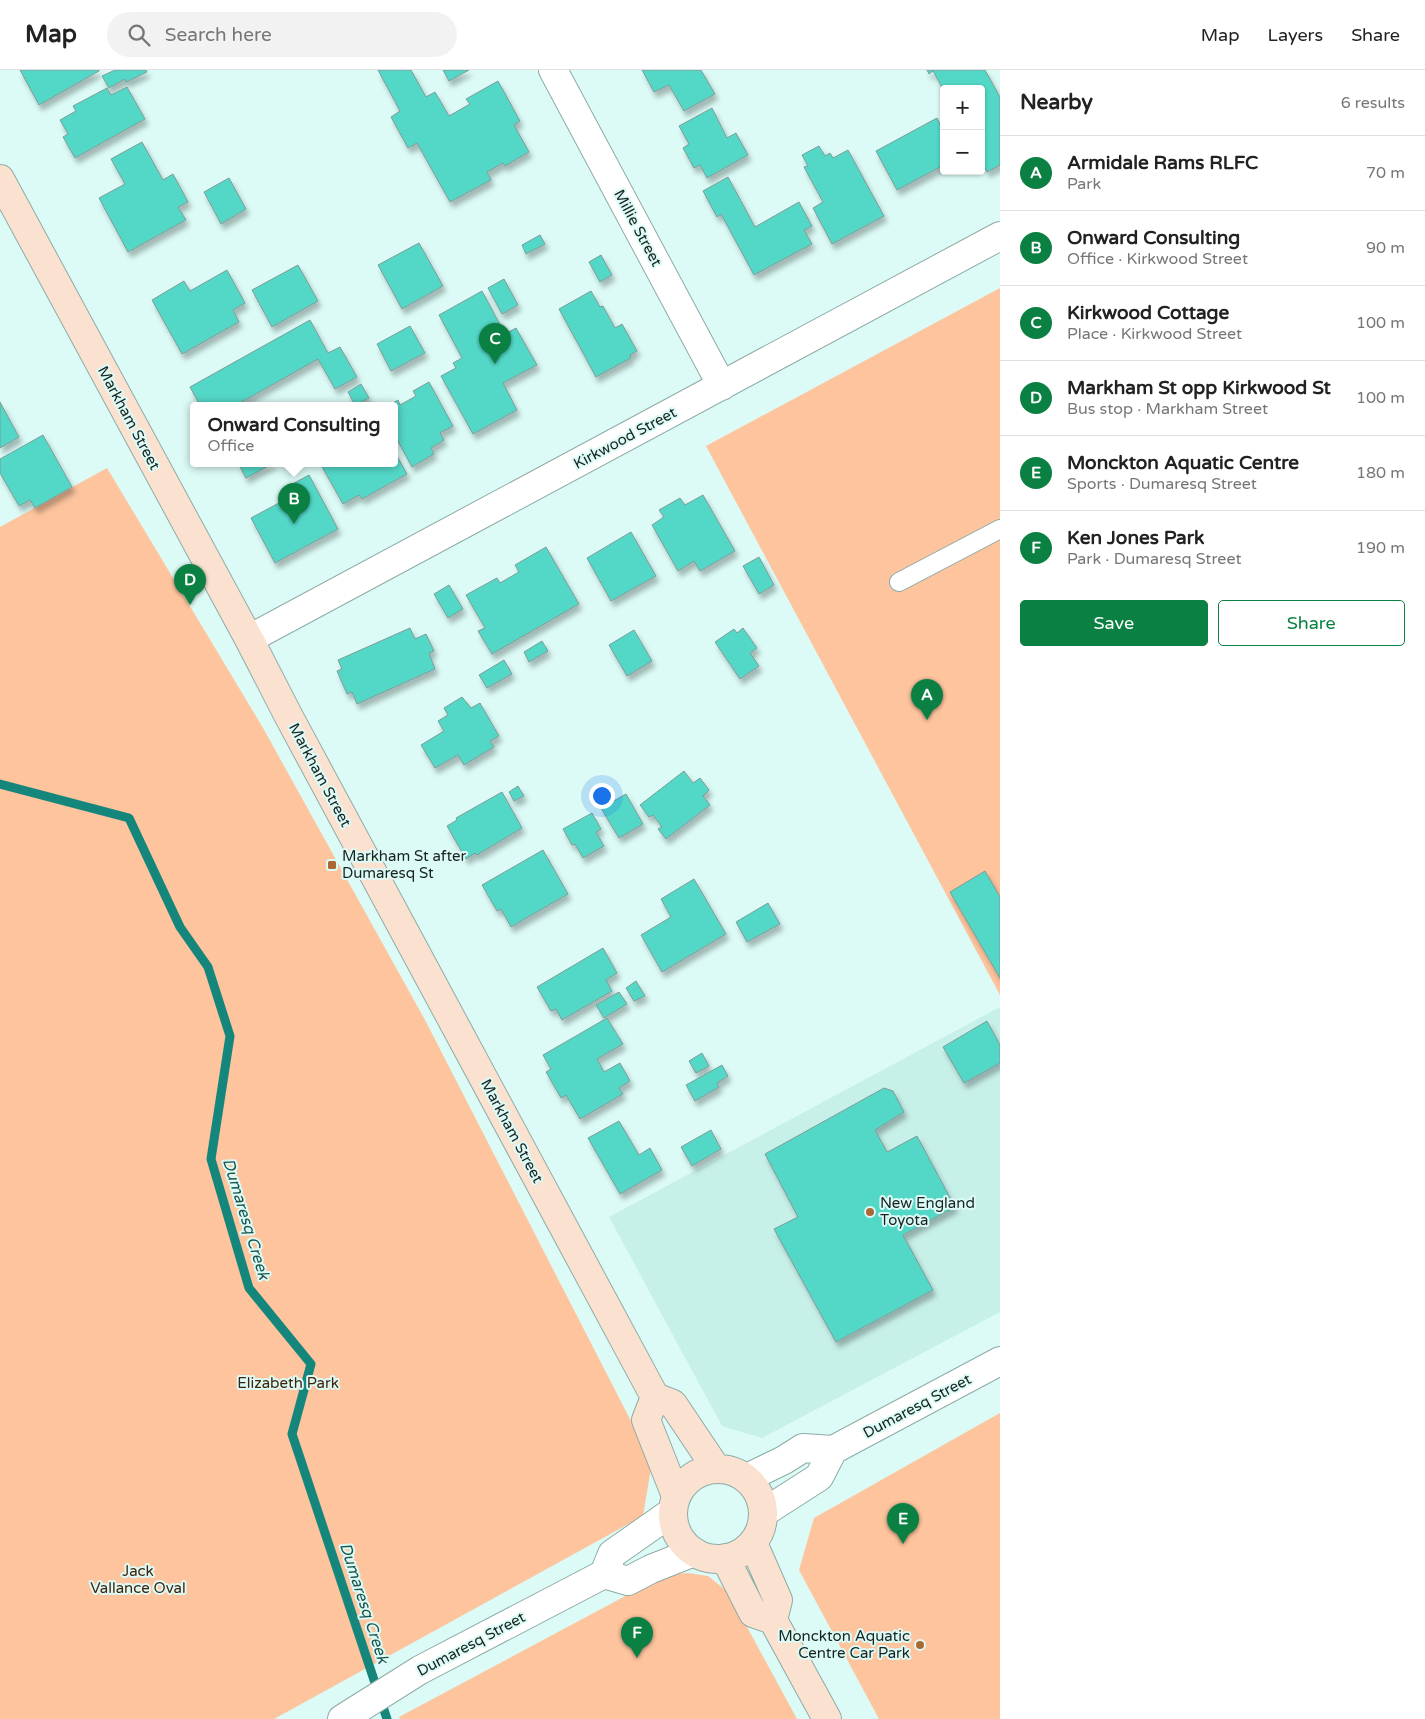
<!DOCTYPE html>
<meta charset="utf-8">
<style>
:root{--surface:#fff;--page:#f2f2f2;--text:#222;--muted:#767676;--line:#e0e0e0;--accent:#0b8043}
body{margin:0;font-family:"Varela Round",sans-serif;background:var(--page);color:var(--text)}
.controls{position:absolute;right:15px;top:15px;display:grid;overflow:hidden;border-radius:5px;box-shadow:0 1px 4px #0004}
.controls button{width:45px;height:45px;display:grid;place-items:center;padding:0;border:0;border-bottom:1px solid var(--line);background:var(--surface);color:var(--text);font:25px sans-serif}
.you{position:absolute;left:601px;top:725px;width:18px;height:18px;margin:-12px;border:4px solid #fff;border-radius:50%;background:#1a73e8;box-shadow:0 0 0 8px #1a73e833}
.badge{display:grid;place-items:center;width:32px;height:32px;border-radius:50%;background:var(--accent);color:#fff;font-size:16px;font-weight:700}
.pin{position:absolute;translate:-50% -41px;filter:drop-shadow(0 1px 2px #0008)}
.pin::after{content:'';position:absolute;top:26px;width:18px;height:15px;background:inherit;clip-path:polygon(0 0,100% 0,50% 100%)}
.popup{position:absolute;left:190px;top:332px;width:208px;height:65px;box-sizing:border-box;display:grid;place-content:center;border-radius:5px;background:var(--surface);filter:drop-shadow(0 1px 4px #0005);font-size:16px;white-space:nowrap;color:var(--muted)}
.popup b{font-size:19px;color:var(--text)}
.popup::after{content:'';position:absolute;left:50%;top:100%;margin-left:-10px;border:10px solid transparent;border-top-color:var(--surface)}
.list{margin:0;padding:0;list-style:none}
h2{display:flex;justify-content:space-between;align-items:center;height:65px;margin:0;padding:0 20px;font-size:21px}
h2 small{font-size:16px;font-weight:400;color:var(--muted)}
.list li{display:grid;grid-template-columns:32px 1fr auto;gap:15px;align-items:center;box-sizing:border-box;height:75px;padding:0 20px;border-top:1px solid var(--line)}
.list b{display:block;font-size:19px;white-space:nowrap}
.list p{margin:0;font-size:16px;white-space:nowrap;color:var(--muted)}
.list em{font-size:16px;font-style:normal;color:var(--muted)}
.actions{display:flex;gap:10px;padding:15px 20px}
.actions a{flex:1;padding:11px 0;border:1px solid var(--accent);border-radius:5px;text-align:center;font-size:18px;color:var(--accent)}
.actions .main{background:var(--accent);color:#fff}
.icon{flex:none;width:28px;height:28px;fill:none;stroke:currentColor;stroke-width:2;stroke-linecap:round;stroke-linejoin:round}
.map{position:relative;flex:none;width:1000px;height:1649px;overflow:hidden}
header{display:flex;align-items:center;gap:30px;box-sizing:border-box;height:70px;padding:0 25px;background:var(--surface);border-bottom:1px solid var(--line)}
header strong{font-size:24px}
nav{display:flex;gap:28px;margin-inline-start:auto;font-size:18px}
.search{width:350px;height:45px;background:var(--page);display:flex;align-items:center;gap:12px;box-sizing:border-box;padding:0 18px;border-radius:28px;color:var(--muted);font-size:19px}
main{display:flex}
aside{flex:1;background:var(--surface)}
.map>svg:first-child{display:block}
</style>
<header>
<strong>Map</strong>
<div class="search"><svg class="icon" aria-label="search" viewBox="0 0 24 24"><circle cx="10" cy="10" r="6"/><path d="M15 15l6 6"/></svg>Search here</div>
<nav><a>Map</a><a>Layers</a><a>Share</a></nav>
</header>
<main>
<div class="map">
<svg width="1000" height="1649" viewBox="0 0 1000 1649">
<defs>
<filter id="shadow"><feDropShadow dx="3" dy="5.5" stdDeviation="2.5" flood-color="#0004"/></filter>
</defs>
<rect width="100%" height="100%" fill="#dcfbf6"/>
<!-- built -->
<path fill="#c7f0e9" d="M1000,937V1242L762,1368L722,1356L609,1147Z"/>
<!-- green -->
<path fill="#fdc49d" d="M1000,218V925L706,376Z
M107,398L263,658L425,950L652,1392L643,1446L274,1649H0V457Z
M1000,1343V1649H879L799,1500L814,1448Z
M688,1503L708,1506L728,1522L797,1649H400L399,1647L659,1508L672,1504Z"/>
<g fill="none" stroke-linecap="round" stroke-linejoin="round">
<!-- stream -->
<path stroke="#14867b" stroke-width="9" d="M0,714L129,748L180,857L208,897L230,966L211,1089L249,1218L311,1294L292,1364L387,1649"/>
</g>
<!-- building -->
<path fill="#52d8c8" stroke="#7f9b97" filter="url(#shadow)" d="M20,0H99V1L39,35Z
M115,0H146L147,2L126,12L125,9L109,18L102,6Z
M378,0H411L426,27L435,22L449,46L470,34L466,29L498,11L520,51L514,55L529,82L505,96L503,93L487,102L491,110L450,132L417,73L408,78L391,47L400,41Z
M443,0H469L449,11Z
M642,0H701L715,24L684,41L669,15L654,22Z
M927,0H985L1000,27V95L987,102L981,91V19H944V21L933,1L929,4Z
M127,17L145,49L75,88L63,67L68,64L60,50L76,41L73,36L107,18L111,25Z
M712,38L727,68L736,63L748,85L707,108L700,95L694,98L683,78L689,74L679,56Z
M937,48L944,62V95L897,120L876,81Z
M142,72L163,110L173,104L188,132L178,137L186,150L128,182L99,128L125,114L111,89Z
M819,76L825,86L830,83L833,88L848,80L884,146L832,174L813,138L823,132L804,97L808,96L802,85Z
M728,107L755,157L799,132L812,156L804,160L812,174L754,205L721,144L717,147L703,121Z
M229,108L246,139L221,154L204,122Z
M540,165L545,174L526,184L522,175Z
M419,173L443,216L402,239L378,195Z
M601,185L612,205L600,212L589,192Z
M298,195L318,231L272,257L252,220Z
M227,200L245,233L233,240L239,252L182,284L152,230L184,211L190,221Z
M504,209L518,235L502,244L488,218Z
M482,221L505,264L516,258L537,295L503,313L517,340L473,364L441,306L456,298L453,293L462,288L439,245Z
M591,221L600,237L603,236L615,258L622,254L637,281L630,285L631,288L596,307L559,239Z
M310,250L328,283L340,277L357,307L335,319L318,289L238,334L239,335H200L190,317Z
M410,256L425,283L391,301L377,274Z
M429,312L453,356L440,363L444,370L431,378L434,384L412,397L394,364V335H389L398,330L400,335L416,326L413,321Z
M361,314L369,328L355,335L348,322Z
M0,332L19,367L0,378Z
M43,365L72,417L35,438L30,430L19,436L0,403V389Z
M394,381L407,404L362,429L359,425L343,434L320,393H394Z
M238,393H274L246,408Z
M309,405L338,459L275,493L251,448L290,427L285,418Z
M703,425L735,481L700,501L694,491L678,501L652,455L664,447L659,440L680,428L685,435Z
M631,462L656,506L611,531L587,488Z
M546,477L579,534L492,584L478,561L485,558L466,525L497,508L500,513L519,502L515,495Z
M759,487L774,515L759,524L743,496Z
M449,515L463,539L448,548L434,524Z
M410,558L415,569L426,564L434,581L429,583L435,599L357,634L352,622L347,624L337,601L342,599L338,590Z
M743,558L757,578L750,583L759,596L740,609L715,572L734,559L737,563Z
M634,560L652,591L627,606L609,575Z
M542,571L548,581L529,592L524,582Z
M504,590L512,604L487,618L479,605Z
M462,627L471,638L480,633L499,666L490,671L494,677L464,695L458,685L435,698L421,675L444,661L438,651L448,645L444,638Z
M684,701L693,713L700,708L709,720L703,726L710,735L666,769L658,759L662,757L653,745L649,747L640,735Z
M518,716L524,726L514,731L509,722Z
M502,722L522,758L477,785L475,783L466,789L447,756L457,750L456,748Z
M626,724L643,754L619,768L601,738Z
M592,743L601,759L596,762L604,776L583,788L575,774L572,775L563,759Z
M543,780L568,824L511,857L501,839L497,841L482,815Z
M985,801L1000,827V908L950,822Z
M694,809L726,864L662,902L641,865L671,847L661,829Z
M768,833L780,854L747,872L736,852Z
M603,878L617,903L606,910L612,921L562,950L556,939L551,941L537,917Z
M636,911L645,926L634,931L626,918Z
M619,922L627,934L604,948L596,935Z
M607,948L623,974L597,989L604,1002L620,993L630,1011L619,1018L623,1024L580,1049L566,1025L561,1028L546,1002L551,999L543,985Z
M987,951L1000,975V993L964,1013L943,977Z
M702,983L709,996L696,1003L689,991Z
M722,995L728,1006L717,1013L719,1017L695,1031L686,1015Z
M884,1018L893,1021L904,1042L875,1060L887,1082L917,1066L955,1137L903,1165L933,1220L836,1272L774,1159L798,1147L765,1084Z
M619,1051L639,1085L650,1078L662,1100L620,1124L588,1068Z
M711,1060L721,1079L692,1096L681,1077Z"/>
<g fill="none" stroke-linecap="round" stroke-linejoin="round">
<!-- lane casing -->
<g stroke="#8eaba6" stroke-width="20">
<path id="lane" d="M899,512L1000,459"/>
</g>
<!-- street casing -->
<g stroke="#8eaba6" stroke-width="30">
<path id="street" d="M553,0L722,316
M249,569L1000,166
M747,1408L784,1390L803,1378L833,1380L1000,1291
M763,1443L819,1407L833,1380
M604,1504L612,1484L672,1442
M342,1649L420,1600L604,1504L628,1511L651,1499L694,1482"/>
</g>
<!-- secondary casing -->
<g stroke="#8eaba6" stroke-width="30">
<path id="secondary" d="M0,109L249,569L288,645L655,1327L673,1334L716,1398
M655,1327L646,1350L676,1426
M673 1444a45 45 0 1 1 90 0a45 45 0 1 1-90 0Z
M753,1473L778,1530L773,1550
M725,1488L753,1543L773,1550L827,1649"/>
</g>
<!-- lane -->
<use href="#lane" stroke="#fff" stroke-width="18"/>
<!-- street -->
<use href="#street" stroke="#fff" stroke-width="28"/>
<!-- secondary -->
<use href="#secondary" stroke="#fbe2d0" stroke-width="28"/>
</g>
<!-- markers -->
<g fill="#ab6835" stroke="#dcfbf6" stroke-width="2">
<rect x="327" y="790" width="10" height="10" rx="2.5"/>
<circle cx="870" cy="1142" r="5"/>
<circle cx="920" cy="1575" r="5"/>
</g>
<g text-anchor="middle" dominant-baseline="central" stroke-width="4" stroke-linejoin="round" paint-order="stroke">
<!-- street labels -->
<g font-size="15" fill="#182321" stroke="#dcfbf6">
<text transform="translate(638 158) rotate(62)">Millie Street</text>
<text transform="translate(129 348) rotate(62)">Markham Street</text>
<text transform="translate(625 368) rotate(-28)">Kirkwood Street</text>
<text transform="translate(320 705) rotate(62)">Markham Street</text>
<text transform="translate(512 1061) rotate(62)">Markham Street</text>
<text transform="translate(917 1336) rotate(-28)">Dumaresq Street</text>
<text transform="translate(471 1574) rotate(-28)">Dumaresq Street</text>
</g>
<!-- poi labels -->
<g font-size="15" fill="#182321" stroke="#dcfbf6" text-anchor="start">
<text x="342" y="786">Markham St after<tspan x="342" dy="17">Dumaresq St</tspan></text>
<text x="880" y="1133">New England<tspan x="880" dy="17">Toyota</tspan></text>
<text x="910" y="1566" text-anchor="end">Monckton Aquatic<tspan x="910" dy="17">Centre Car Park</tspan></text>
</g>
<!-- park labels -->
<g font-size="15" fill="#42230a" stroke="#dcfbf6">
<text x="288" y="1313">Elizabeth Park</text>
<text x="138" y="1501">Jack<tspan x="138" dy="17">Vallance Oval</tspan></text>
</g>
<!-- water labels -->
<g font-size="16" font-style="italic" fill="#1b544d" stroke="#dcfbf6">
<text transform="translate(246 1149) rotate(73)">Dumaresq Creek</text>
<text transform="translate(364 1533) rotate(72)">Dumaresq Creek</text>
</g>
</g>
</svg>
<div class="controls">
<button>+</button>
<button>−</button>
</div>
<div class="you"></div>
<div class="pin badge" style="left:927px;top:650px">A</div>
<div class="pin badge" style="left:294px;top:454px">B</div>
<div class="popup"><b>Onward Consulting</b>Office</div>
<div class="pin badge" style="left:495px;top:294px">C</div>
<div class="pin badge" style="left:190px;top:535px">D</div>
<div class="pin badge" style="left:903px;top:1474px">E</div>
<div class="pin badge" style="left:637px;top:1588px">F</div>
</div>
<aside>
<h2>Nearby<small>6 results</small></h2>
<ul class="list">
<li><span class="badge">A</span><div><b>Armidale Rams RLFC</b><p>Park</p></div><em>70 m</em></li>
<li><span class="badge">B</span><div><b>Onward Consulting</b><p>Office · Kirkwood Street</p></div><em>90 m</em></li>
<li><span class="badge">C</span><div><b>Kirkwood Cottage</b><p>Place · Kirkwood Street</p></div><em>100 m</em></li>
<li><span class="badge">D</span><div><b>Markham St opp Kirkwood St</b><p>Bus stop · Markham Street</p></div><em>100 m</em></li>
<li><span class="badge">E</span><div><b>Monckton Aquatic Centre</b><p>Sports · Dumaresq Street</p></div><em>180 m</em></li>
<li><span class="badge">F</span><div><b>Ken Jones Park</b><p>Park · Dumaresq Street</p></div><em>190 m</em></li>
</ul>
<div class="actions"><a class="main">Save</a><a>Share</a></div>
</aside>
</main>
